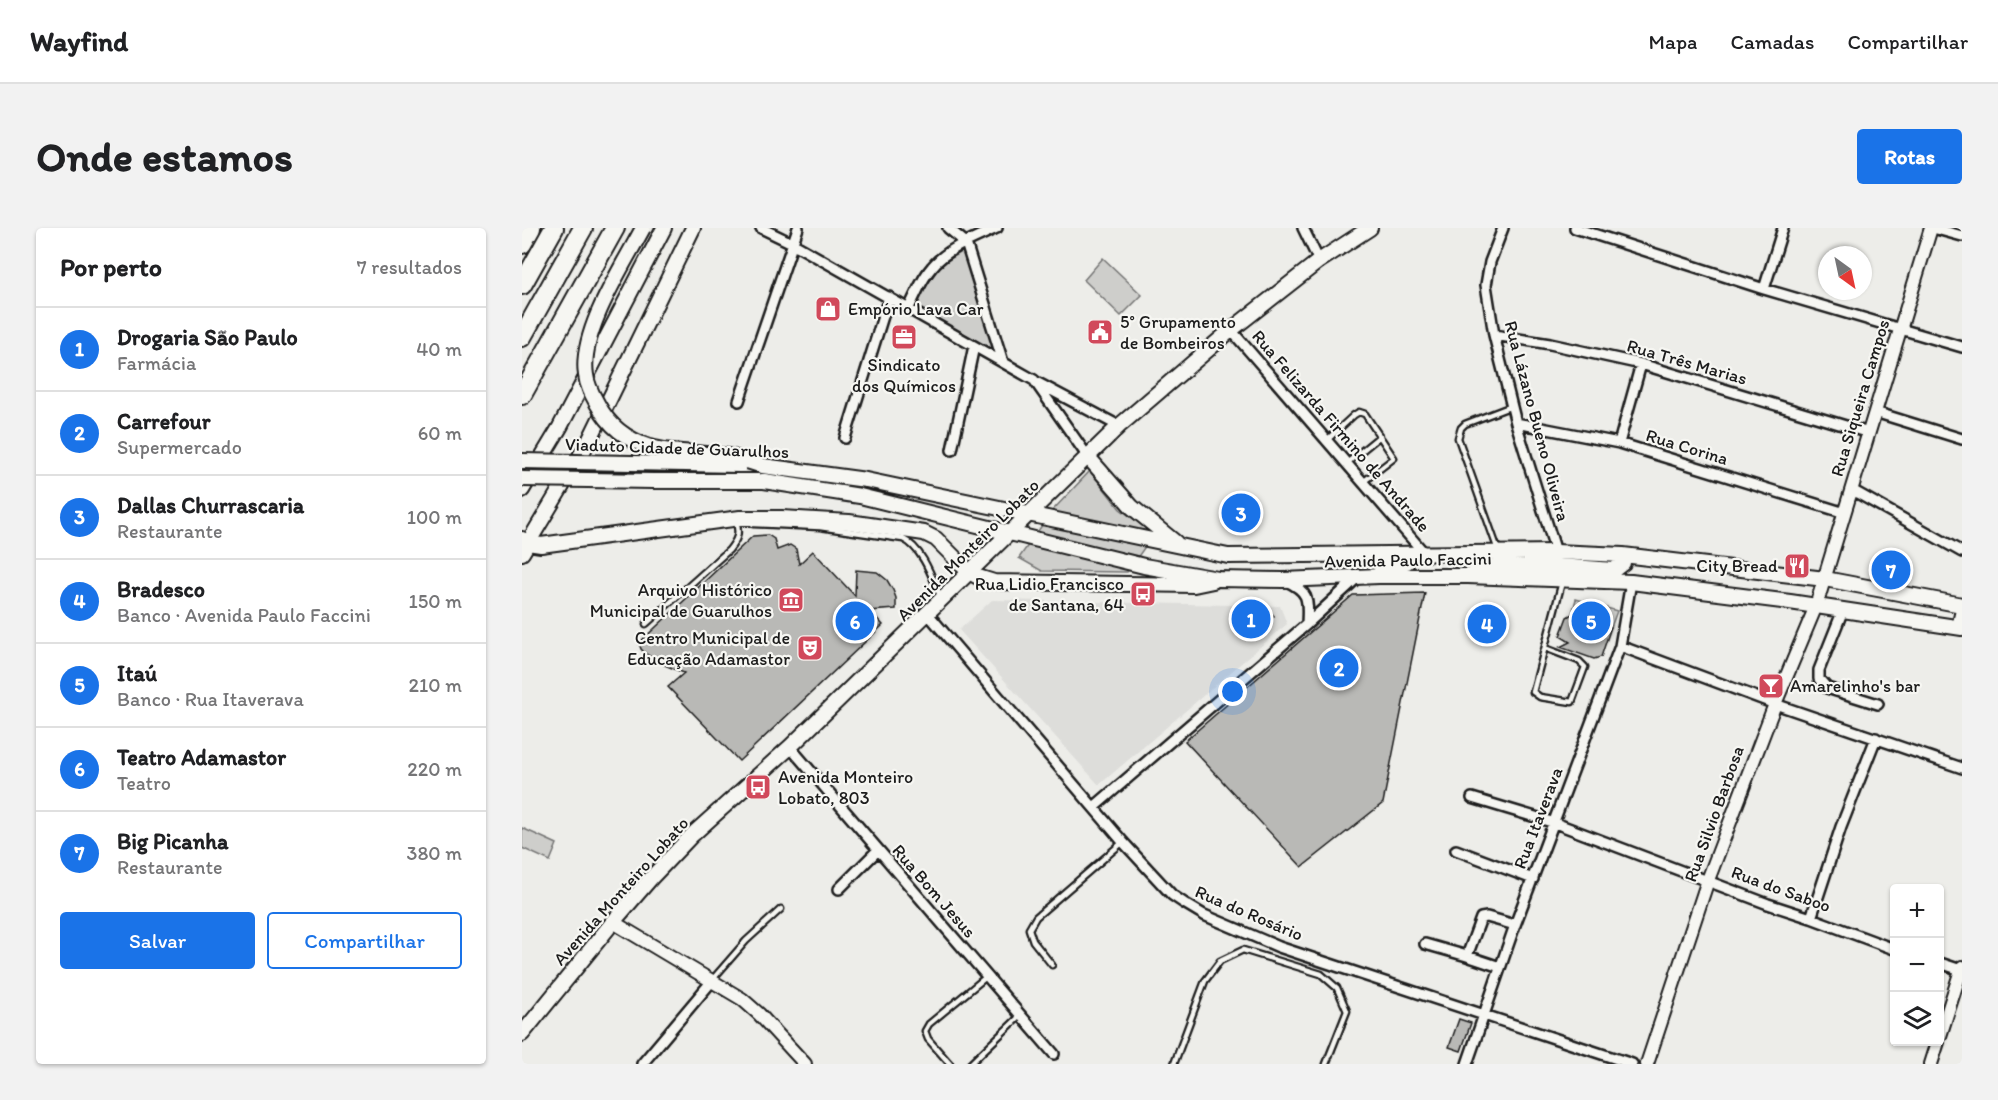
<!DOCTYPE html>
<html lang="pt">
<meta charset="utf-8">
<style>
:root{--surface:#fff;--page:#f2f2f2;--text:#202124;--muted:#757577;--line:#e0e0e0;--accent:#1a73e8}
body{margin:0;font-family:Itim,sans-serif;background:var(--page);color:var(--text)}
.controls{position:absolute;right:18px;bottom:18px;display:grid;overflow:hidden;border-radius:6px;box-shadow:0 2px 4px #0004}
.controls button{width:54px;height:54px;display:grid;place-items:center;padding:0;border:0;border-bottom:2px solid var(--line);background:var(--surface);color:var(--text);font:30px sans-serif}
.compass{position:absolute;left:1296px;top:18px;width:54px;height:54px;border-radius:50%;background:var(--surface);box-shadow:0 2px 4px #0004;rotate:147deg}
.you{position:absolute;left:711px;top:464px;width:21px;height:21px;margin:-15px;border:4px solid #fff;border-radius:50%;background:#1a73e8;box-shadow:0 0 0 9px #1a73e833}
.badge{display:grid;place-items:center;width:39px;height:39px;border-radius:50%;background:var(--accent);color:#fff;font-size:20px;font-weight:700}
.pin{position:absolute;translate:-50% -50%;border:3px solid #fff;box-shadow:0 2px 6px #0006}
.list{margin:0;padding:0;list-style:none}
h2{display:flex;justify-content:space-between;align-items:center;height:78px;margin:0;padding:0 24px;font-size:26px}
h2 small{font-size:20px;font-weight:400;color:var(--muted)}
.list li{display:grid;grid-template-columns:39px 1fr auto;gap:18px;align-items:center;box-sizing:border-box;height:84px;padding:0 24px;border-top:2px solid var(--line)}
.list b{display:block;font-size:22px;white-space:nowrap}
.list p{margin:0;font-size:20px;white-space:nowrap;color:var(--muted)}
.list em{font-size:20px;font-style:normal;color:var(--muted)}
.actions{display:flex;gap:12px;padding:18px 24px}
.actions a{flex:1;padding:14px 0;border:2px solid var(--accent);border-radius:6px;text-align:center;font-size:21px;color:var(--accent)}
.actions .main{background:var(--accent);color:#fff}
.icon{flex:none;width:33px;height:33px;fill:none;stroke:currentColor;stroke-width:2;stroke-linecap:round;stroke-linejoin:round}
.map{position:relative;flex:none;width:1440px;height:836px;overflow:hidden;border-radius:6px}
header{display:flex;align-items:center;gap:36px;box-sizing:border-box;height:84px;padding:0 30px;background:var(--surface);border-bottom:2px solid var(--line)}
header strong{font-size:28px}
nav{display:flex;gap:33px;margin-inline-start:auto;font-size:21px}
.intro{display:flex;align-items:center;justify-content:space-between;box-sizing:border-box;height:144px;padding:0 36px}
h1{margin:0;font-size:42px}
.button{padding:15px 27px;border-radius:6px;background:var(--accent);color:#fff;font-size:21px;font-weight:700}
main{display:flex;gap:36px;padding:0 36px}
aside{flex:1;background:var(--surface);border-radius:6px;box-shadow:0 2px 4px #0004}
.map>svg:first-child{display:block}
</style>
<header>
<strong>Wayfind</strong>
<nav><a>Mapa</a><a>Camadas</a><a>Compartilhar</a></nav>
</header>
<div class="intro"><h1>Onde estamos</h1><a class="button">Rotas</a></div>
<main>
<aside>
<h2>Por perto<small>7 resultados</small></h2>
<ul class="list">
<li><span class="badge">1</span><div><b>Drogaria São Paulo</b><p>Farmácia</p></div><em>40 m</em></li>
<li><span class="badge">2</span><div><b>Carrefour</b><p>Supermercado</p></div><em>60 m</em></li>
<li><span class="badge">3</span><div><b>Dallas Churrascaria</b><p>Restaurante</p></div><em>100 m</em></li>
<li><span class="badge">4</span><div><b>Bradesco</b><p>Banco · Avenida Paulo Faccini</p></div><em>150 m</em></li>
<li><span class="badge">5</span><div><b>Itaú</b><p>Banco · Rua Itaverava</p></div><em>210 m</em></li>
<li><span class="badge">6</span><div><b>Teatro Adamastor</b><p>Teatro</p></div><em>220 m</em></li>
<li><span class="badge">7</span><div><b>Big Picanha</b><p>Restaurante</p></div><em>380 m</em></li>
</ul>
<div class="actions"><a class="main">Salvar</a><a>Compartilhar</a></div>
</aside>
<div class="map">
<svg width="1440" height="836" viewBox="0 0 1440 836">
<rect width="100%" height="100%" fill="#edede9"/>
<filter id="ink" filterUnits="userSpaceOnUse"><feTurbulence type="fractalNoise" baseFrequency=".0167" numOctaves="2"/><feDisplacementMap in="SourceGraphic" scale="12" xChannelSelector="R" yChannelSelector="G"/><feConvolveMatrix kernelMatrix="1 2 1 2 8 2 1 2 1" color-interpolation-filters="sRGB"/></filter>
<g filter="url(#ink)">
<!-- built -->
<path fill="#ddddda" d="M470,372L758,378L765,396L577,557L437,402Z"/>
<!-- green -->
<path fill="#cececb" stroke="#757574" stroke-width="1.5" d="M445,21L474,124L392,77L419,36Z
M581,30L620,67L599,88L562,52Z
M568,243L598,281L632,306L605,344L520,343L497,330L530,283Z
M1054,371L1095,383L1089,399L1050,386Z
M0,600L35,616L28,633L0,620Z"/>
<!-- building -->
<path fill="#b9b9b6" stroke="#1c1c1c" stroke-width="1.5" d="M246,307L252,311L255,322L268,317L274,321L277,336L291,323L333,368L334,342L355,344L365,352L371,362L374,370V381L348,383L361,397L217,533L146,459L162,445L138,435L124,426L119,421L117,415L231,308Z
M903,365L861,575L780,639L663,513L831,367Z
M713,382H746L752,388L726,411L715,400H712Z
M1050,386L1089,399L1079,429L1072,431L1038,419L1048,414L1038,408L1045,389Z
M937,791L949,795L939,823L927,819Z"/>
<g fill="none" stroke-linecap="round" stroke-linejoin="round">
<!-- service casing -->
<g stroke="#1c1c1c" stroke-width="9">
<path id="service" d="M805,212L832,187L837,184L843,186L872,230L841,254
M825,235L858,208
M231,296L298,299L381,311C401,320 411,352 419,370
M976,322L936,210L939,200L943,196L990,178
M124,396L207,322C215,312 218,306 214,294
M1023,420L1057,433L1063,439L1050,474L1018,469L1011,464L1040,354
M530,737L511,713L507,701L514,689L601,614
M190,752L224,713L259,681
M428,836L406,811L403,803L407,796L464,749
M448,836L498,788
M652,836L683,753L698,733L721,722L799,746L815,760L825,783L804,836"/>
</g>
<!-- minor casing -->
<g stroke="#1c1c1c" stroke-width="14">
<path id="minor" d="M239,0L270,15L512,152L566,229
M426,0L444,15
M781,0L797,33
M981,0L968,34L964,57L972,107L994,195L1034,324
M1053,0L1242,61L1440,119
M1411,0L1440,8
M444,15L481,134
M1242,61L1261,0
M387,80C394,66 400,50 410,39C426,20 453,10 475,0
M709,102L903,326
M972,107L1028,116L1119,136L1347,205
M514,154L597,198
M217,173L276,0
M1353,184L1440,211
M994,195L1097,215L1323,285
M323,210L367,69
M1097,215L1119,136
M430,222L452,118
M1330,262L1440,324
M764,353C788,364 786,372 785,396
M1321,382L1297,442V451L1305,460L1356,476
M406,386L601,614L650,667L662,675L682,687L757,719L1110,836
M1098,418L1253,476L1440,540
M268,519L532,826
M950,570L1033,595L1246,676L1289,690L1372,721
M572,579L785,396L836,349
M934,622L1011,651
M317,661L356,622
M1289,690L1319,599L1354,510
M903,716L945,728L959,690L965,689L993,697
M945,728L978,739
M1418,735L1439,742
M120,836L190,753
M945,836L993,697L1098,418L1109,354"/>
</g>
<!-- tertiary casing -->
<g stroke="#1c1c1c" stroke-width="16">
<path id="tertiary" d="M1436,399L1440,382
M91,694L220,771L237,786L283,836
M1418,808L1440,739
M1125,836L1186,652L1253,476L1294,378L1409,0
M1409,836L1416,814"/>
</g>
<!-- secondary casing -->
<g stroke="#1c1c1c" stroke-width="18">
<path id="secondary" d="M566,229L610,279L654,315
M241,238L344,252L706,328L1034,324L1101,327L1303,351L1440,377
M131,253H242L338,268L622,338L696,351L761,352L857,348H946L1109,354L1268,374L1440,400
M0,262L38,199L142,0
M0,311L6,315L19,317L218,290H260L327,294L402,305L414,311L447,344L456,349L472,354L672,357L691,353
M0,325L67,213L171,0
M953,343C981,332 1059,340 1092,342L1101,335V327
M857,348C860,333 872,334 885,334
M0,806L91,694L129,650L170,607L268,519L597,198L709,102L797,33L848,0"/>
</g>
<!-- motorway casing -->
<g stroke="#1c1c1c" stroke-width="22">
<path id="motorway" d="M0,16L9,0
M0,57L32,0
M0,109L61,0
M0,167L93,0"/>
</g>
<!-- service -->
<use href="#service" stroke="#f6f6f2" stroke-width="4.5"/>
<!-- minor -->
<use href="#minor" stroke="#f6f6f2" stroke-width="9"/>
<!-- tertiary -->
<use href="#tertiary" stroke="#f6f6f2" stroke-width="12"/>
<!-- secondary -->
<use href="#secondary" stroke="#f6f6f2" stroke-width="14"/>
<!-- motorway -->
<use href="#motorway" stroke="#f6f6f2" stroke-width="18"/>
<!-- secondary-bridge casing -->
<g stroke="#1c1c1c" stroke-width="18" stroke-linecap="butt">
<path id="secondary-bridge" d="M121,0C101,38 57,104 64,147C65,158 71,168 76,177C87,198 106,212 128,219C152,226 180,224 205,228C217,230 229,234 241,238
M0,233L218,237
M0,251L131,253"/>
</g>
<!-- secondary-bridge -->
<use href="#secondary-bridge" stroke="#f6f6f2" stroke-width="14"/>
</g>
</g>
<!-- icons -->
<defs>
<g id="shop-square" transform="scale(1.35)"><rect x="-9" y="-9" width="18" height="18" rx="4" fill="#d1495b" stroke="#f6f6f2"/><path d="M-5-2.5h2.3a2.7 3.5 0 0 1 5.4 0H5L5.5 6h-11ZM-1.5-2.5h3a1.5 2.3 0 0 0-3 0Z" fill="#fff"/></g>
<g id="civic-square" transform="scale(1.35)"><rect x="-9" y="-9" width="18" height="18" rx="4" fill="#d1495b" stroke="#f6f6f2"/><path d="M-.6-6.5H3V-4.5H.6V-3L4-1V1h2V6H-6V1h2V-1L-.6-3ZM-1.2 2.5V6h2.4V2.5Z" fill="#fff"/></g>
<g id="office-square" transform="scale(1.35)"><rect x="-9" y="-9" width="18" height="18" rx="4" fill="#d1495b" stroke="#f6f6f2"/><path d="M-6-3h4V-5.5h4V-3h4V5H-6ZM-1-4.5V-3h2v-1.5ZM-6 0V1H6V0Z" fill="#fff"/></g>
<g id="restaurant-square" transform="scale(1.35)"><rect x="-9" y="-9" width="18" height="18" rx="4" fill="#d1495b" stroke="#f6f6f2"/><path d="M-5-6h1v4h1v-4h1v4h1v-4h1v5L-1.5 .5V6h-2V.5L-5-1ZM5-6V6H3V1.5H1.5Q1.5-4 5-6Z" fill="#fff"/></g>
<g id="bus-square" transform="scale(1.35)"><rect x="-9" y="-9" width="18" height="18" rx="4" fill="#d1495b" stroke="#f6f6f2"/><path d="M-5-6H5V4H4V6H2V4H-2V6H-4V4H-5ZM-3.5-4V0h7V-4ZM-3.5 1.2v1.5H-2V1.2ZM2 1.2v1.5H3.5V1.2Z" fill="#fff"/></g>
<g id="museum-square" transform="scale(1.35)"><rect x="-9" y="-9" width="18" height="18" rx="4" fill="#d1495b" stroke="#f6f6f2"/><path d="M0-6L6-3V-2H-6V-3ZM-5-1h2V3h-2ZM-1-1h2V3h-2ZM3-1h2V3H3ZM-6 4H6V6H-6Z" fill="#fff"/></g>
<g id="theatre-square" transform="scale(1.35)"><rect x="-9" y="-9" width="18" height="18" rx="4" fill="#d1495b" stroke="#f6f6f2"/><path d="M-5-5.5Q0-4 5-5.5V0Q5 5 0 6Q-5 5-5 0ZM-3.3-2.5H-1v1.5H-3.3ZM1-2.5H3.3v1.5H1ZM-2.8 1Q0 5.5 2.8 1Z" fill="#fff"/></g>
<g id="bar-square" transform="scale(1.35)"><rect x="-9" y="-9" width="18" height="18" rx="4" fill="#d1495b" stroke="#f6f6f2"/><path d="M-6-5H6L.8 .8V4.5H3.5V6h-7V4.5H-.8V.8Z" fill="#fff"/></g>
</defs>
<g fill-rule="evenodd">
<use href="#shop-square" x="306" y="81"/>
<use href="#civic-square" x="578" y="104"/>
<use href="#office-square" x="382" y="109"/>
<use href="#restaurant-square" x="1275" y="338"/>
<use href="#bus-square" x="621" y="366"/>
<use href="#museum-square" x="269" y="372"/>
<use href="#theatre-square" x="288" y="420"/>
<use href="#bar-square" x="1249" y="458"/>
<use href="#bus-square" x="236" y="559"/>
</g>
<g text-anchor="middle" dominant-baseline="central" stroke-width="4.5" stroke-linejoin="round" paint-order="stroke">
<!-- poi labels -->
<g font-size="18" fill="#1c1c1c" stroke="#f6f6f2" text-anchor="start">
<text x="326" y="81">Empório Lava Car</text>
<text x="598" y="94">5° Grupamento<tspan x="598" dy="21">de Bombeiros</tspan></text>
<text x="382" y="137" text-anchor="middle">Sindicato<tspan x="382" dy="21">dos Químicos</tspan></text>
<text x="1256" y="338" text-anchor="end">City Bread</text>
<text x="602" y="356" text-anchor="end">Rua Lidio Francisco<tspan x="602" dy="21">de Santana, 64</tspan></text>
<text x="250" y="362" text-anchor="end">Arquivo Histórico<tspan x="250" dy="21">Municipal de Guarulhos</tspan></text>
<text x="268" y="410" text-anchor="end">Centro Municipal de<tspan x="268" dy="21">Educação Adamastor</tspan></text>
<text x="1268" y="458">Amarelinho's bar</text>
<text x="256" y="549">Avenida Monteiro<tspan x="256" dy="21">Lobato, 803</tspan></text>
</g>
<!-- street labels -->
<g font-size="18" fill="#1c1c1c" stroke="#f6f6f2">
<text transform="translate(1165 134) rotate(16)">Rua Três Marias</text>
<text transform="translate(1338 170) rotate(-73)">Rua Siqueira Campos</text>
<text transform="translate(1015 193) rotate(75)">Rua Lázano Bueno Oliveira</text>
<text transform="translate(819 203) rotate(49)">Rua Felizarda Firmino de Andrade</text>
<text transform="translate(1165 219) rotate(17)">Rua Corina</text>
<text transform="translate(155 220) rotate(2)">Viaduto Cidade de Guarulhos</text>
<text transform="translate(446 322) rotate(-45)">Avenida Monteiro Lobato</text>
<text transform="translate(886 332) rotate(-1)">Avenida Paulo Faccini</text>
<text transform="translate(1192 586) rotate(-70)">Rua Silvio Barbosa</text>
<text transform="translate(1016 590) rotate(-69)">Rua Itaverava</text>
<text transform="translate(1259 661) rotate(20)">Rua do Saboo</text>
<text transform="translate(99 663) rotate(-48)">Avenida Monteiro Lobato</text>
<text transform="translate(412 663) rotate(49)">Rua Bom Jesus</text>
<text transform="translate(727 685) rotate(23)">Rua do Rosário</text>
</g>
</g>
</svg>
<div class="controls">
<button>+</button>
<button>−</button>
<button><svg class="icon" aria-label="layers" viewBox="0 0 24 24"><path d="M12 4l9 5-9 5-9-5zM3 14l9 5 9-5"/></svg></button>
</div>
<svg class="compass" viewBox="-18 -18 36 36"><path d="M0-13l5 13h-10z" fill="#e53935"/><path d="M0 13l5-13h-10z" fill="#757577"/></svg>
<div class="you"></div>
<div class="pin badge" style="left:729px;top:391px">1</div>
<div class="pin badge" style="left:817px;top:440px">2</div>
<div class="pin badge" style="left:719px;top:285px">3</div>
<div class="pin badge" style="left:965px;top:396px">4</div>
<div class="pin badge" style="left:1069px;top:393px">5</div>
<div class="pin badge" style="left:333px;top:393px">6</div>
<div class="pin badge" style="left:1369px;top:342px">7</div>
</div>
</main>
